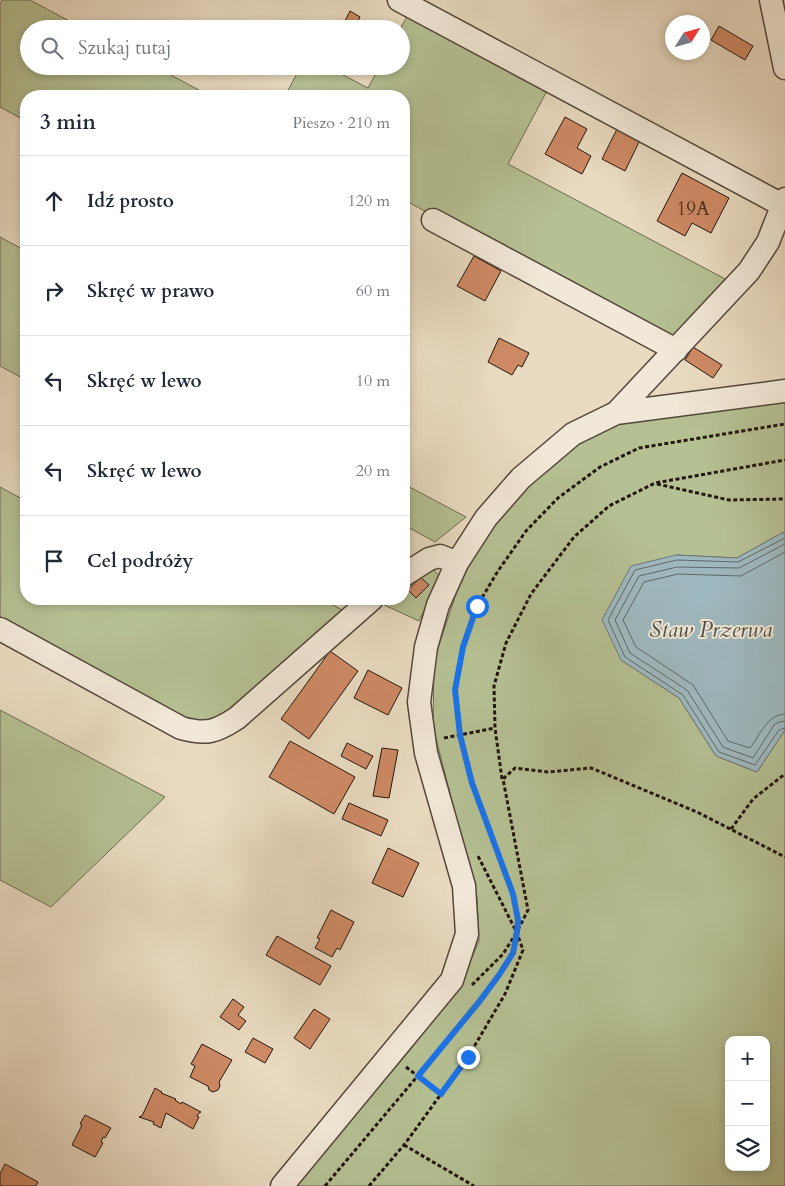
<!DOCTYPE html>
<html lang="pl">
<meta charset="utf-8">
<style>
:root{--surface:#fff;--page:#f6f6f7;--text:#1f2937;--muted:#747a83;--line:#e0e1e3}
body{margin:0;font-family:Cardo,serif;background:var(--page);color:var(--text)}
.controls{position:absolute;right:15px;bottom:15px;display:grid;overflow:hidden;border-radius:10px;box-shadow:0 2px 8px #0003}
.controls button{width:45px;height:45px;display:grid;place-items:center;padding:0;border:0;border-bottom:1px solid var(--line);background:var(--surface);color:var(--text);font:25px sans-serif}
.compass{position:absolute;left:665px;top:15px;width:45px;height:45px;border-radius:50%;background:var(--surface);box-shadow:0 2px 8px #0003;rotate:53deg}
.stop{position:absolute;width:15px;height:15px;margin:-11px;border:4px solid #1a73e8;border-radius:50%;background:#fff}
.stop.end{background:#1a73e8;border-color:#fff;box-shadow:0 1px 5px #0008}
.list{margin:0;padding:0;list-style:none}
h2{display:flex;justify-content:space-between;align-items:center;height:65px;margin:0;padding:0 20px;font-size:21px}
h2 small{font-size:16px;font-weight:400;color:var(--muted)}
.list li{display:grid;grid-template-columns:32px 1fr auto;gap:15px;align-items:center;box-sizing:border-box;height:90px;padding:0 20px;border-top:1px solid var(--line)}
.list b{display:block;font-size:19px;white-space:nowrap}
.list em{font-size:16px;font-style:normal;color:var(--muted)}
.icon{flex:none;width:28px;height:28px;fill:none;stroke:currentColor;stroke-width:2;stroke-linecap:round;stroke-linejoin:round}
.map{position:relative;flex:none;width:785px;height:1186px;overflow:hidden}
.search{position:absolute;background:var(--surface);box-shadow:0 2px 8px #0003;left:20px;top:20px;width:390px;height:55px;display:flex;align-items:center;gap:12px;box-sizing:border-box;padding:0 18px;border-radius:28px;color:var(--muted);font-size:19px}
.panel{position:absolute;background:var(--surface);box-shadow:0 2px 8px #0003;left:20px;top:90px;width:390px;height:515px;border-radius:20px}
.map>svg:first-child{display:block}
</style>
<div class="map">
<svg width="785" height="1186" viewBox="0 0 785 1186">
<rect width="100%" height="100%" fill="#e9dbc1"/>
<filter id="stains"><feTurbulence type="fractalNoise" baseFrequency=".004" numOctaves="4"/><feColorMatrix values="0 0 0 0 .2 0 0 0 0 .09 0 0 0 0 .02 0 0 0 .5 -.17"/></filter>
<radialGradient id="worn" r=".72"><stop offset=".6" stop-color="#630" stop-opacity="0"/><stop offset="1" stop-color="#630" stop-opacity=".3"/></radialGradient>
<!-- green -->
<path fill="#b5c093" stroke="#6c6b50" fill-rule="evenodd" d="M2,0H30L84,29H29V66H154L210,96H26V121L0,107V4Z
M409,13L548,89L508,164L731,282L674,343L404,200V96H285L301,66H326L368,88L380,66H401L400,29Z
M0,237L26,251V380L0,366Z
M785,400V533H782L737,558L676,555L621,660L679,698L716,756L757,772L785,730V1186H296L410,1050L461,983L479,941L477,898L433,727L434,660L457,591L479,544L533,480L571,448L615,425ZM729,1040H766V1167H729Z
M404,484L466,517L435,542L404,525Z
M0,487L26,501V599H322L344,611L222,718L186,722L0,620Z
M426,569L434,570L440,577L419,621L380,603L386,599H404V586Z
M0,710L165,797L51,907L0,880Z"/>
<!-- water -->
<path fill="#9eb8bf" stroke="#6d7778" d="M782,533H785V730L757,772L716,756L679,698L621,660L602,620L631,566L676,555L737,558Z"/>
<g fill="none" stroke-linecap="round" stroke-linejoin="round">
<!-- shore -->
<path stroke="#606766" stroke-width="1" d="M785,538L738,562L677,560L635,570L608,620L625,657L683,695L719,752L755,765L779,730L785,728
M785,544L739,568L677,567L639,576L615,620L630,653L687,690L723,747L753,758L774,725L779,722L785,721
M785,552L741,576L678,574L644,582L623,620L636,647L693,685L728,741L750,748C760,736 766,715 785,714"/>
</g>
<!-- building -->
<path fill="#ce8a65" stroke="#23160e" d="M350,11L360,17L357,23L368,29H341Z
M719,26L753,46L745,60L711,40Z
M565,117L587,129L577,148L591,156L582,174L545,154Z
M617,129L640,140L625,171L602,159Z
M682,173L729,198L711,233L692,223L685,236L657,221Z
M474,256L501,271L485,301L457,286Z
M499,338L529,353L522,367L518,365L512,375L488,362Z
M693,347L722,365L713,378L685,360Z
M420,577L429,585L416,598L408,590Z
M330,651L358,671L309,739L281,719Z
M368,670L402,688L388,715L354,698Z
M290,741L355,777L334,814L269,777Z
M347,743L373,756L366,769L341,756Z
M382,748L398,750L389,798L373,796Z
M349,803L388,820L381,836L342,819Z
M388,848L419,863L403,897L372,883Z
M331,910L354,922L340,950L337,948L332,957L315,948L320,939L317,938Z
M277,936L331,966L320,985L266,955Z
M233,999L244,1007L238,1015L246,1021L239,1030L220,1017Z
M314,1009L330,1019L310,1049L294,1038Z
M253,1038L273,1049L265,1063L245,1052Z
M202,1044L232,1060L219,1082L220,1086L218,1090L213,1092L209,1090L208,1086L190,1077L195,1066L191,1064Z
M155,1088L162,1092L161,1093L176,1099L175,1100L181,1104L182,1102L201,1112L199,1113L197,1116L199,1117L193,1129L166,1113L161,1128L153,1124L154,1122L139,1117L142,1116Z
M85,1115L111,1128L105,1138L103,1137L101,1142L103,1143L95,1157L72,1145L82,1125L80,1124Z
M5,1164L38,1182L36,1186H3L0,1185V1174Z"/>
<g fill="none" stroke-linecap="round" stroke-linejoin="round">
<!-- minor casing -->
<g stroke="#54473b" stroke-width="25">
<path id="minor" d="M399,0L784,206
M771,0L785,68
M433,220L676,350
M616,413L749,271L768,242L785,199
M404,575L429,559L440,556L457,563
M0,629L181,728C206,735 216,732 237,718L372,599
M282,1186L452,980L467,934L464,886L426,753L419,702L426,647L438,605L457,563L486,518L521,478L573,434L616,413L785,391"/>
</g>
<!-- path -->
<path stroke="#23160e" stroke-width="3" stroke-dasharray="4 2.5" stroke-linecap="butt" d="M657,484L729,500L785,499
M444,738L495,728
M502,779L495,728L494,686L506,643L531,594L574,537L609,506L655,483L785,460
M731,829L753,799L785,774
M518,930L528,910L503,779L515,768L548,772L591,768L697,812L785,857
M472,985L503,954L515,935
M406,1067L441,1094
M404,1145L474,1186
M325,1186L479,1003L513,953L518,920L513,894L472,783L460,735L455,690L463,647L477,606L498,571L526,531L558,498L600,467L639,448L785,424
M369,1186L404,1145L468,1057L505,994L523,950L517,933L478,856"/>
<!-- minor -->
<use href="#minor" stroke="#f1e8d7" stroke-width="22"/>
</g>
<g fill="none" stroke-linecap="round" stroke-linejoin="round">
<!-- route -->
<path stroke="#1a73e8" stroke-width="6" d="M468,1057L441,1094L418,1076L479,1002L499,975L513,953L517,932L518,920L513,894L472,783L460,735L455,690L463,647L477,606"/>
</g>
<g text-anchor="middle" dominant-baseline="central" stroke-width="4" stroke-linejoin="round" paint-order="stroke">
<!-- number labels -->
<g font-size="19" fill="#4e3324">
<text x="693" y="209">19A</text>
</g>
<!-- water labels -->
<g font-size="22" font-style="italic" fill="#4e4f4c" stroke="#f1e8d7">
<text x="711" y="630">Staw Przerwa</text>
</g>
</g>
<rect width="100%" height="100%" filter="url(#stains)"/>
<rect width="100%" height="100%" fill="url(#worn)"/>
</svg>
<div class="controls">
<button>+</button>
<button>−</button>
<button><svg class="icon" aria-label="layers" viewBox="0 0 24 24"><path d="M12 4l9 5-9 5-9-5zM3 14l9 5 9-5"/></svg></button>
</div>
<svg class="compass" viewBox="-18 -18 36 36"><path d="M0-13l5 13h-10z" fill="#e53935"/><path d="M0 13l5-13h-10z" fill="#747a83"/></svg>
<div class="stop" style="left:477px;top:606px"></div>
<div class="stop end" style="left:468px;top:1057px"></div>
<div class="search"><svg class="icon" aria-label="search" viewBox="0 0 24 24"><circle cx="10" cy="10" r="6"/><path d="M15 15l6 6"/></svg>Szukaj tutaj</div>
<section class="panel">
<h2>3 min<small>Pieszo · 210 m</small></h2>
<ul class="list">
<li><svg class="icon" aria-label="ahead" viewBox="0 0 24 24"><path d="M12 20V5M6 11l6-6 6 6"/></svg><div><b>Idź prosto</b></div><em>120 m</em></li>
<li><svg class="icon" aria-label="right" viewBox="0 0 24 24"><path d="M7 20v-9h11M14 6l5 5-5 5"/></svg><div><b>Skręć w prawo</b></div><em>60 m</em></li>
<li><svg class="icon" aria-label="left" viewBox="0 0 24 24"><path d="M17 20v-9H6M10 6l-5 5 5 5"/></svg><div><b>Skręć w lewo</b></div><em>10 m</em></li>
<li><svg class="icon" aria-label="left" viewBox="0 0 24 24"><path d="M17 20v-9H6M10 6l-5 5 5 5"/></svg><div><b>Skręć w lewo</b></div><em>20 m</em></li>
<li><svg class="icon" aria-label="arrive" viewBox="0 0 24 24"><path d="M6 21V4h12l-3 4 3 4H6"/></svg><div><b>Cel podróży</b></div></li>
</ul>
</section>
</div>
